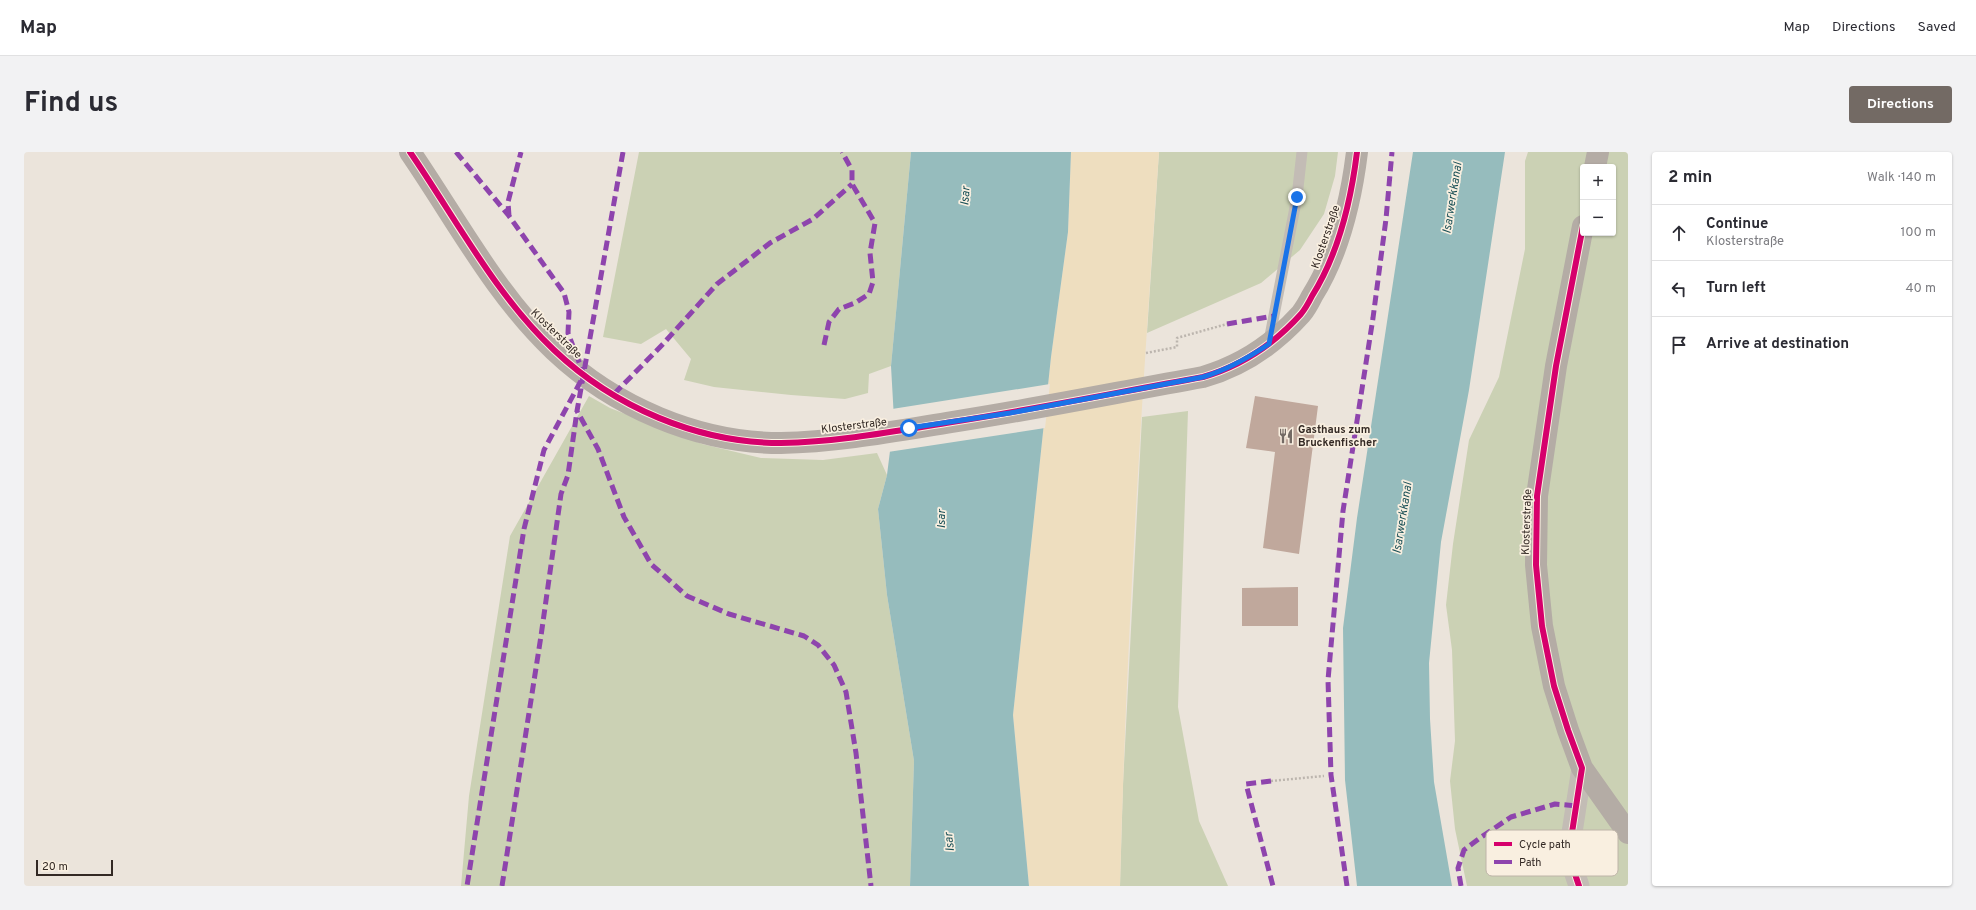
<!DOCTYPE html>
<meta charset="utf-8">
<style>
:root{--surface:#fff;--page:#f2f2f3;--text:#2b2b33;--muted:#7c7c81;--line:#e1e1e2;--accent:#736a64}
body{margin:0;font-family:Overpass,sans-serif;background:var(--page);color:var(--text)}
.controls{position:absolute;right:12px;top:12px;display:grid;overflow:hidden;border-radius:4px;box-shadow:0 1px 3px #0004}
.controls button{width:36px;height:36px;display:grid;place-items:center;padding:0;border:0;border-bottom:1px solid var(--line);background:var(--surface);color:var(--text);font:20px sans-serif}
.scale{position:absolute;left:12px;bottom:10px;width:77px;box-sizing:border-box;padding-left:4px;border:2px solid #332924;border-top:0;font-size:11px;line-height:14px;white-space:nowrap;color:#332924;-webkit-text-stroke:3px #f9efe0;paint-order:stroke}
.stop{position:absolute;width:12px;height:12px;margin:-9px;border:3px solid #1a73e8;border-radius:50%;background:#fff}
.stop.end{background:#1a73e8;border-color:#fff;box-shadow:0 1px 4px #0008}
.list{margin:0;padding:0;list-style:none}
h2{display:flex;justify-content:space-between;align-items:center;height:52px;margin:0;padding:0 16px;font-size:17px}
h2 small{font-size:13px;font-weight:400;color:var(--muted)}
.list li{display:grid;grid-template-columns:26px 1fr auto;gap:12px;align-items:center;box-sizing:border-box;height:56px;padding:0 16px;border-top:1px solid var(--line)}
.list b{display:block;font-size:15px;white-space:nowrap}
.list p{margin:0;font-size:13px;white-space:nowrap;color:var(--muted)}
.list em{font-size:13px;font-style:normal;color:var(--muted)}
.icon{flex:none;width:22px;height:22px;fill:none;stroke:currentColor;stroke-width:2;stroke-linecap:round;stroke-linejoin:round}
.map{position:relative;flex:none;width:1604px;height:734px;overflow:hidden;border-radius:4px}
header{display:flex;align-items:center;gap:24px;box-sizing:border-box;height:56px;padding:0 20px;background:var(--surface);border-bottom:1px solid var(--line)}
header strong{font-size:19px}
nav{display:flex;gap:22px;margin-inline-start:auto;font-size:14px}
.intro{display:flex;align-items:center;justify-content:space-between;box-sizing:border-box;height:96px;padding:0 24px}
h1{margin:0;font-size:28px}
.button{padding:10px 18px;border-radius:4px;background:var(--accent);color:#fff;font-size:14px;font-weight:700}
main{display:flex;gap:24px;padding:0 24px}
aside{flex:1;background:var(--surface);border-radius:4px;box-shadow:0 1px 3px #0004}
.map>svg:first-child{display:block}
</style>
<header>
<strong>Map</strong>
<nav><a>Map</a><a>Directions</a><a>Saved</a></nav>
</header>
<div class="intro"><h1>Find us</h1><a class="button">Directions</a></div>
<main>
<div class="map">
<svg width="1604" height="734" viewBox="0 0 1604 734">
<rect width="100%" height="100%" fill="#ebe4db"/>
<!-- green -->
<path fill="#cbd1b4" fill-rule="evenodd" d="M615,0H887L867,214L845,222L844,241L821,247L767,243L690,235L660,228L667,207L642,177L617,192L579,185Z
M1135,0H1314L1311,24L1300,62L1276,98L1237,131L1123,181Z
M1504,0H1604V734H1443L1431,677L1426,629L1431,589L1428,498L1422,453L1429,392L1445,288L1475,225L1501,97V9ZM1559,15H1589V81H1559Z
M565,244L586,256L678,292L737,306L799,308L853,301L863,323L854,357L863,443L890,609L886,734H437L445,644L486,384Z
M1164,259L1154,555L1175,669L1204,734H1096L1099,632L1118,265Z"/>
<!-- sand -->
<path fill="#eedebf" d="M1047,0H1135C1118,244 1102,489 1096,734H1005L989,563L1027,205L1044,80Z"/>
<!-- water -->
<path fill="#96bcbd" d="M887,0H1047L1044,80L1027,205L989,563L1005,734H886L890,609L863,443L854,357L863,323L870,267L867,214Z
M1389,0H1481L1445,238L1417,390L1405,511L1406,567L1410,630L1428,734H1333L1321,628L1319,476L1333,366Z"/>
<!-- pier -->
<path fill="#ebe4db" d="M1026,232L1021,276L864,300L868,267V257Z"/>
<!-- building -->
<path fill="#c0a89c" d="M1231,244L1294,254L1275,402L1239,396L1251,300L1222,296Z
M1274,435V474H1218V436Z"/>
<g fill="none" stroke-linecap="round" stroke-linejoin="round">
<!-- path -->
<path stroke="#bcb5ae" stroke-width="2.5" stroke-dasharray="2 2" stroke-linecap="butt" d="M1122,201L1153,195V186L1203,172
M1247,629L1300,624"/>
<!-- service -->
<path stroke="#c3bcb5" stroke-width="11" d="M1245,189L1273,45L1278,0"/>
<!-- minor -->
<path stroke="#c3bcb5" stroke-width="21" d="M1555,734L1548,713L1547,687L1558,616"/>
<!-- secondary -->
<path stroke="#b4aca5" stroke-width="22" d="M386,0C432,67 471,142 530,198C590,255 674,291 757,291C814,290 872,279 928,270C1012,257 1095,240 1179,225C1217,214 1251,191 1277,162C1281,157 1285,150 1288,144C1315,101 1327,49 1333,0
M1571,15L1574,0
M1559,74L1532,214L1513,344L1512,413L1518,474L1530,534L1544,578L1558,616L1604,681"/>
<!-- quiet -->
<path stroke="#8e44ad" stroke-width="5" stroke-dasharray="10 5" stroke-linecap="butt" d="M432,0L485,64L540,141L545,160L544,181L560,223L520,298L500,377L443,734
M599,0L553,259L574,297L600,365L627,412L663,444L705,462L780,484L794,493L810,513L822,540L832,601L847,734
M485,64L484,50L497,0
M1203,172L1250,164
M800,193L805,170L815,157L831,151L845,142L849,130L846,101L851,71L828,32V18L818,0
M590,242L639,192L693,132L746,91L789,67L828,32
M1247,629L1222,632L1249,734
M478,734L517,484L537,342L544,323L553,259
M1323,734L1307,623L1304,528L1319,359L1349,166L1362,67L1368,0
M1437,734L1434,716L1440,698L1456,686L1487,665L1531,652L1553,654"/>
<!-- cycleway casing -->
<g stroke="#f9efe0" stroke-width="8">
<path id="cycleway" d="M386,0C432,67 471,142 530,198C590,255 674,291 757,291C814,290 872,279 928,270C1012,257 1095,240 1179,225C1217,214 1251,191 1277,162C1281,157 1285,150 1288,144C1315,101 1327,49 1333,0
M1555,734L1548,713L1547,687L1558,616L1544,578L1530,534L1518,474L1512,413L1513,344L1532,214L1559,74"/>
</g>
<!-- cycleway -->
<use href="#cycleway" stroke="#d6006c" stroke-width="6"/>
</g>
<g fill="none" stroke-linecap="round" stroke-linejoin="round">
<!-- route -->
<path stroke="#1a73e8" stroke-width="5" d="M885,276L986,261L1179,225C1203,218 1224,206 1245,192L1273,45"/>
</g>
<!-- icons -->
<defs>
<g id="restaurant-bare" transform="scale(1.2)"><path d="M-5-6h1v4h1v-4h1v4h1v-4h1v5L-1.5 .5V6h-2V.5L-5-1ZM5-6V6H3V1.5H1.5Q1.5-4 5-6Z" fill="#736a64" stroke="#f9efe0" stroke-width="2.5" paint-order="stroke"/></g>
</defs>
<g fill-rule="evenodd">
<use href="#restaurant-bare" x="1262" y="284"/>
</g>
<g text-anchor="middle" dominant-baseline="central" stroke-width="3.5" stroke-linejoin="round" paint-order="stroke">
<!-- street labels -->
<g font-size="11" fill="#332924" stroke="#f9efe0">
<text transform="translate(1302 85) rotate(-71)">Klosterstraße</text>
<text transform="translate(532 182) rotate(44)">Klosterstraße</text>
<text transform="translate(830 274) rotate(-7)">Klosterstraße</text>
<text transform="translate(1503 370) rotate(-88)">Klosterstraße</text>
</g>
<!-- poi labels -->
<g font-size="11" font-weight="bold" fill="#332924" stroke="#f9efe0" text-anchor="start">
<text x="1274" y="278">Gasthaus zum<tspan x="1274" dy="13">Bruckenfischer</tspan></text>
</g>
<!-- water labels -->
<g font-size="12" font-style="italic" fill="#184f56" stroke="#f9efe0">
<text transform="translate(942 44) rotate(-86)">Isar</text>
<text transform="translate(1429 46) rotate(-81)">Isarwerkkanal</text>
<text transform="translate(1379 366) rotate(-81)">Isarwerkkanal</text>
<text transform="translate(918 367) rotate(-90)">Isar</text>
<text transform="translate(926 690) rotate(-96)">Isar</text>
</g>
</g>
<!-- legend -->
<rect x="1462" y="678" width="132" height="46" rx="6" fill="#f9efe0" stroke="#beb4a8" stroke-width="1"/>
<rect x="1470" y="690" width="18" height="4" fill="#d6006c"/>
<rect x="1470" y="708" width="18" height="4" fill="#8e44ad"/>
<g font-size="11" fill="#332924">
<text x="1495" y="696">Cycle path</text>
<text x="1495" y="714">Path</text>
</g>
</svg>
<div class="controls">
<button>+</button>
<button>−</button>
</div>
<div class="scale">20 m</div>
<div class="stop" style="left:885px;top:276px"></div>
<div class="stop end" style="left:1273px;top:45px"></div>
</div>
<aside>
<h2>2 min<small>Walk · 140 m</small></h2>
<ul class="list">
<li><svg class="icon" aria-label="ahead" viewBox="0 0 24 24"><path d="M12 20V5M6 11l6-6 6 6"/></svg><div><b>Continue</b><p>Klosterstraße</p></div><em>100 m</em></li>
<li><svg class="icon" aria-label="left" viewBox="0 0 24 24"><path d="M17 20v-9H6M10 6l-5 5 5 5"/></svg><div><b>Turn left</b></div><em>40 m</em></li>
<li><svg class="icon" aria-label="arrive" viewBox="0 0 24 24"><path d="M6 21V4h12l-3 4 3 4H6"/></svg><div><b>Arrive at destination</b></div></li>
</ul>
</aside>
</main>
